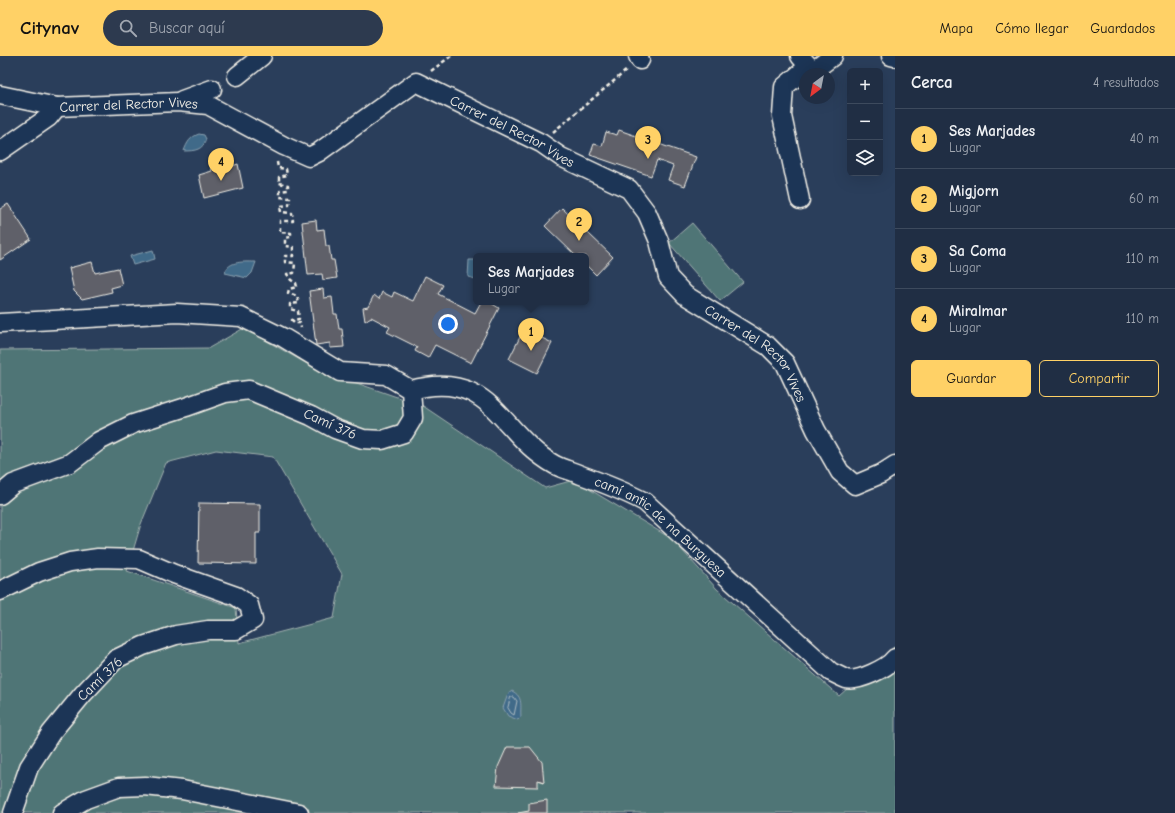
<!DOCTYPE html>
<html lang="es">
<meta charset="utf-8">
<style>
:root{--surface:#202e44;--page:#2d3a4f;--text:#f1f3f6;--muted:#a2a8b2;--line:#3d4a5d;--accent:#ffd166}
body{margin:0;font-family:"Comic Neue",sans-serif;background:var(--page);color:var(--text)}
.controls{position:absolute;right:12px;top:12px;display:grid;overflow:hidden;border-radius:6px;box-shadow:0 4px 16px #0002}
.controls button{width:36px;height:36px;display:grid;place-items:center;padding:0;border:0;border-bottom:1px solid var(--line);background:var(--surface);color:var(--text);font:20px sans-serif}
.compass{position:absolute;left:799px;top:12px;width:36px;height:36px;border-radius:50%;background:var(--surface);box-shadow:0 4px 16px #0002;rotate:212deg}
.you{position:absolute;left:448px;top:268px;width:14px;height:14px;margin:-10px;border:3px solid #fff;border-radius:50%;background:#1a73e8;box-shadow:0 0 0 6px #1a73e833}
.badge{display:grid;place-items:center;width:26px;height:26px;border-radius:50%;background:var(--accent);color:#111;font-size:13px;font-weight:700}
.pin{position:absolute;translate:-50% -33px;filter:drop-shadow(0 1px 2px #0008)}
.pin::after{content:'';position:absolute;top:21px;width:14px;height:12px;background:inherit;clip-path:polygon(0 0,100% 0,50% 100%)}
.popup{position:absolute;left:473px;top:197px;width:116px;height:52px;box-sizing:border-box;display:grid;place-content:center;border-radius:6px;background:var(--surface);filter:drop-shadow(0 1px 3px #0005);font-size:13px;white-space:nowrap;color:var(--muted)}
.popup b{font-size:15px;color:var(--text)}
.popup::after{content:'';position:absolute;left:50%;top:100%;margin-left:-8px;border:8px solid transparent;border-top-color:var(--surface)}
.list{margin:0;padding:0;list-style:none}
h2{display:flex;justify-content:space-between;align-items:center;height:52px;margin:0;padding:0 16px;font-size:17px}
h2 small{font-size:13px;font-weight:400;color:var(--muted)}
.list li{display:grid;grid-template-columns:26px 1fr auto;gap:12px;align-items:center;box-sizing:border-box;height:60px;padding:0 16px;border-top:1px solid var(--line)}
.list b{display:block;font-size:15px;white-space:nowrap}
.list p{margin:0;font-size:13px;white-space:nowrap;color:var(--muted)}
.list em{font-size:13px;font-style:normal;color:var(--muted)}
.actions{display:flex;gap:8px;padding:12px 16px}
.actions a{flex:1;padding:9px 0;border:1px solid var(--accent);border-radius:6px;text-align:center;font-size:14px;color:var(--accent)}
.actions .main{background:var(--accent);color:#111}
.icon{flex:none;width:22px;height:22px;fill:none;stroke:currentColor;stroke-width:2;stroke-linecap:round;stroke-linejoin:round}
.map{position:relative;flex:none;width:895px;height:757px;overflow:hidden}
header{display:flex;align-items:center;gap:24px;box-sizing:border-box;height:56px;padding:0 20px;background:var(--accent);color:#111}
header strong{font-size:19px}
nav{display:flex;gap:22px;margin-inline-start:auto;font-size:14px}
.search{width:280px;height:36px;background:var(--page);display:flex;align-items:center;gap:10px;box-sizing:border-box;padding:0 14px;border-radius:22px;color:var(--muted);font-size:15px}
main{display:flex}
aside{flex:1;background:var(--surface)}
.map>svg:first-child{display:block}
</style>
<header>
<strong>Citynav</strong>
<div class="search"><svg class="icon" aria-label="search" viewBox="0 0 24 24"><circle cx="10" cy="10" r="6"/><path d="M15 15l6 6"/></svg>Buscar aquí</div>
<nav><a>Mapa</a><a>Cómo llegar</a><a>Guardados</a></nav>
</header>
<main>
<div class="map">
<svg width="895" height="757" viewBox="0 0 895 757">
<rect width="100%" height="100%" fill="#2a3e5b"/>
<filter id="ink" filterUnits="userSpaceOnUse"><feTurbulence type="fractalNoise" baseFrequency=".025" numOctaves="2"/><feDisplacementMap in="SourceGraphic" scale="8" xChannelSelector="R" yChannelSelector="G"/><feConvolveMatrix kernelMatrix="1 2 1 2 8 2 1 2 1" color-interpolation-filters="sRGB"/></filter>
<g filter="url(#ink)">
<!-- green -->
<path fill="#4f7476" stroke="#a2b2af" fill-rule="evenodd" d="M692,167L743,226L720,245L669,187Z
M244,272L316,313L423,350L545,432L574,424L672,483L717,533L839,640L895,590V757H0V294L209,292ZM216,394L273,401L342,518L334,562L239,587L236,552L127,515L141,468L166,407Z"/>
<!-- water -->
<path fill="#416a89" stroke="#89a0af" d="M199,78L204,79L206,83C203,94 195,95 184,95C187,87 190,81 199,78Z
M153,194L155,203L133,209L130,200Z
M469,204H476V223L468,221Z
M256,206L252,217L247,222L225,217C228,204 245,206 256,206Z
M512,635C524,641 520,650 521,661L518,664L508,660L503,652L508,638Z"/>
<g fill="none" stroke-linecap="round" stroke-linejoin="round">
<!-- shore -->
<path stroke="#acbbc2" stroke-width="1" d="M511,641H514L517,645L514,659L511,657L508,652Z"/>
</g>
<!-- building -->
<path fill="#5f6069" stroke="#f4f1e8" d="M619,74L696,101L685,130L668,124L673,110L657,104L651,120L590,99L594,88L602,90L606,76L617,79Z
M217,108L226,109L227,112L238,108L243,132L204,142L199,119L212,115L211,112Z
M8,148L31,183L0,204V153Z
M562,152L613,201L596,219L586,209V200H576L545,170Z
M316,164L317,174L324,173L326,190H329L331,204H334L337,222L323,224L322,218L308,219L302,166Z
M92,206L95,217L118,212L122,229L111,232L112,236L82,243L74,235L69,212Z
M425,220L443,229L438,238L475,257L481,246H489L499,252L471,307L435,289L428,302L415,295L417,291L387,276L390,271L371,261L365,265L363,252L368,251L374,239L379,243L382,236L392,241L394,236L413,245Z
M323,233L324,242L332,241L334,258H337L339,273H342L344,291L330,292V287L316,289L309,235Z
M524,273L552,287L537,317L509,303Z
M199,447L260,448V477H256V508L198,507Z
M507,691H530L542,706L544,726L538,724V731L496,730L498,711Z
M547,744V757H518L529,755V747Z"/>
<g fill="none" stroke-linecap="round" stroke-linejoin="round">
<!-- minor casing -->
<g stroke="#f4f1e8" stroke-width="21">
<g id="minor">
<path d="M638,0L640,4"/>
<path d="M800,0L813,15L833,0"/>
<path d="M891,0L895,1"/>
<path d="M237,20L262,0"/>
<path id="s1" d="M0,39L57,51L178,46L208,49L284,90L309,101L319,96L416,26L541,87L561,101L629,133L647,157L659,185L668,221L685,239L768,290L785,307L816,374L840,416L855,429L881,418L895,409"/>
<path d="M182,44L212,33"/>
<path d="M0,95L49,61L57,51"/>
<path d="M800,144L782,60L784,31L809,10"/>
<path d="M0,267L177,257L241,261L284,282L340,316L386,319L411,334L413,362L404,377L382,384L363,383L335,373L311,360L249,334L225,337L186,351L133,368L99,385L70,407L13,428L0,439"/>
<path id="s2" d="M411,334C493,312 499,378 555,409C563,413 572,415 581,419C603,427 624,435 645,446L831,616C836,618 841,621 846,623C858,626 888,612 895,602"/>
<path d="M0,535L39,516L70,506L98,502L139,503L174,518L236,540L249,549L253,564L236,574H208L176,579L143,590L116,603L83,638L51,677L29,711L13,757"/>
<path d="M62,757L86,743L119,731L145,730L182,734L299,757"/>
</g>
</g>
<!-- path -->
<path stroke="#f4f1e8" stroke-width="2.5" stroke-dasharray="4 3" stroke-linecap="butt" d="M431,15L451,0
M553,76L627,14
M277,106L278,112L286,113L287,119L279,121V127L288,129V134L280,135V141L290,142L289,149L280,150L281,156L292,157L293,165H280V176L291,177V181L285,182V190L293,191V200H285V206L295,207L294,217L287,218L291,224L296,227L297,231L289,233L288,237L297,240L299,247L290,248V253L298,255L299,263L292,264L295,267H300L301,272"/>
<!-- minor -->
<use href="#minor" stroke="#1d3557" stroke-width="18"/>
</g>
</g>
<g text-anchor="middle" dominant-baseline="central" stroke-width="3.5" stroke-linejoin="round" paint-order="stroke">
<!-- street labels -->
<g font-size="14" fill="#f4f1e8" stroke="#1d3557">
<text stroke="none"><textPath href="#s1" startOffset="130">Carrer del Rector Vives</textPath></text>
<text stroke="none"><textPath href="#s1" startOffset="562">Carrer del Rector Vives</textPath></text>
<text stroke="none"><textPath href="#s1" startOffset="909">Carrer del Rector Vives</textPath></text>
<text transform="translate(330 368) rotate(24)">Camí 376</text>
<text stroke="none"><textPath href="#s2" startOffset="297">camí antic de na Burguesa</textPath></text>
<text transform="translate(100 623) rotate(-44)">Camí 376</text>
</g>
</g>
</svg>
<div class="controls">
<button>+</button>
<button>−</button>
<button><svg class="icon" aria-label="layers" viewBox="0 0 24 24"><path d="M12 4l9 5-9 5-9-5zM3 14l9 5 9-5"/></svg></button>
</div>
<svg class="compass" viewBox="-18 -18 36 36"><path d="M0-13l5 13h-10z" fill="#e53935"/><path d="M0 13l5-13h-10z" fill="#a2a8b2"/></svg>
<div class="you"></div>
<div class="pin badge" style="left:531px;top:295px">1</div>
<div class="popup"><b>Ses Marjades</b>Lugar</div>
<div class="pin badge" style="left:579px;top:185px">2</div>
<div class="pin badge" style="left:648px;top:103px">3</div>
<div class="pin badge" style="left:221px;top:125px">4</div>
</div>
<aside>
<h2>Cerca<small>4 resultados</small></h2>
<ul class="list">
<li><span class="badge">1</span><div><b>Ses Marjades</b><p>Lugar</p></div><em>40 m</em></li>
<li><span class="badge">2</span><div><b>Migjorn</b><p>Lugar</p></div><em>60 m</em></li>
<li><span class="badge">3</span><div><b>Sa Coma</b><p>Lugar</p></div><em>110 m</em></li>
<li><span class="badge">4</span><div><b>Miralmar</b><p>Lugar</p></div><em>110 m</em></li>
</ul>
<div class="actions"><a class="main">Guardar</a><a>Compartir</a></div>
</aside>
</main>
